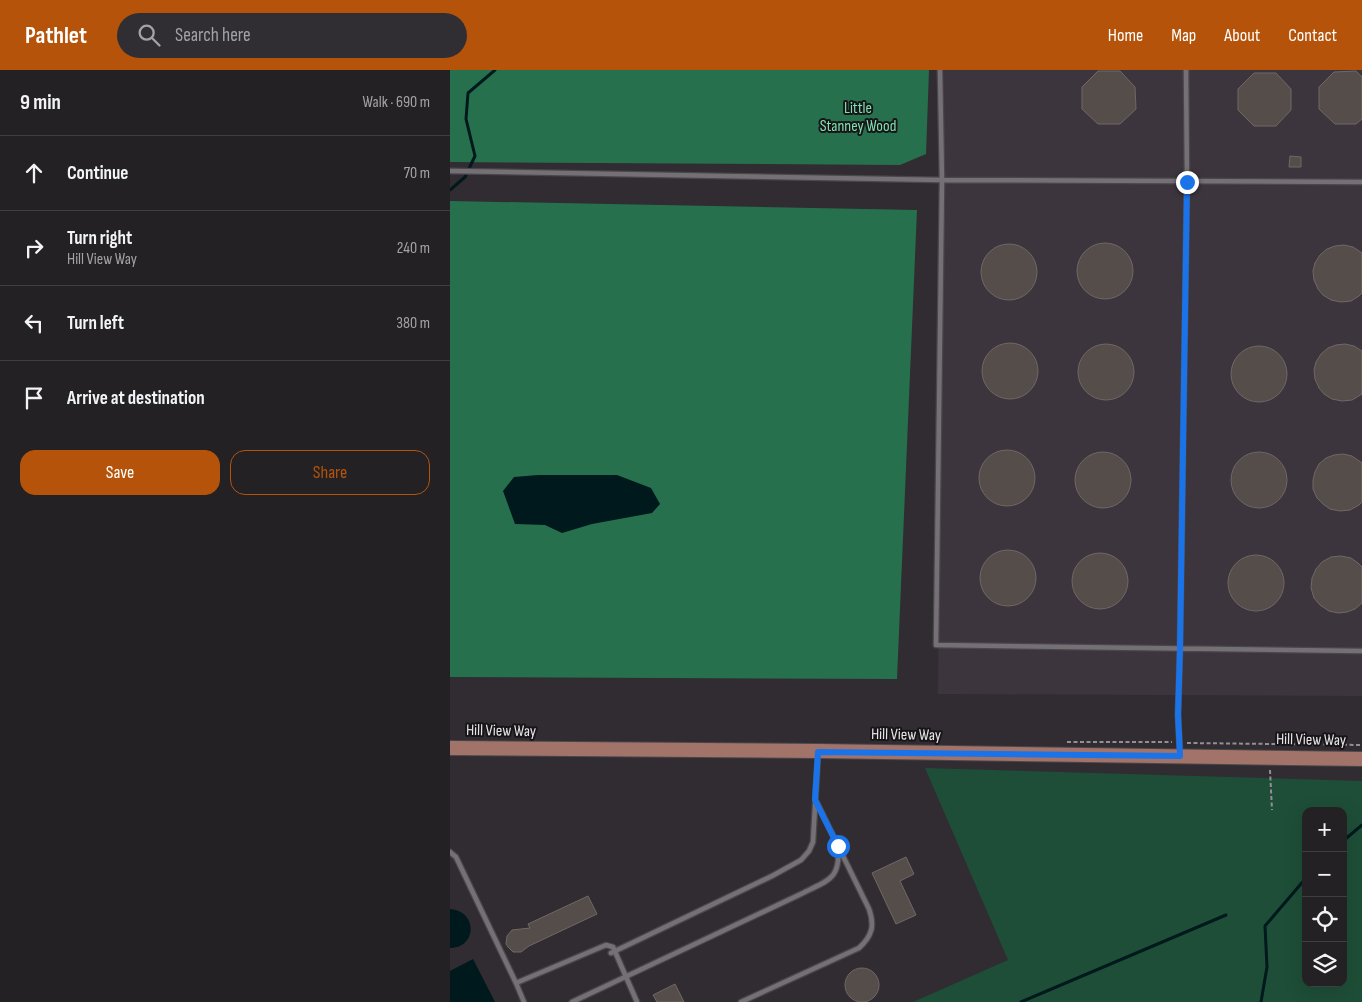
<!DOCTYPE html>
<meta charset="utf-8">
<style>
:root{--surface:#242125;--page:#302e32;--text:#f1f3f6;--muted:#a3a3a7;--line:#413e42;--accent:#b45309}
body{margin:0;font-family:"Sofia Sans Condensed",sans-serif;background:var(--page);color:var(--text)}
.controls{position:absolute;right:15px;bottom:15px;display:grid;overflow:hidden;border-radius:10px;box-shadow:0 5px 20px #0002}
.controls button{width:45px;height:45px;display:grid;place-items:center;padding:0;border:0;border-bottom:1px solid var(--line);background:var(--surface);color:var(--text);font:25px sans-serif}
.stop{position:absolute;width:15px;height:15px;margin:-11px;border:4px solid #1a73e8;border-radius:50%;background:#fff}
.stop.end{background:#1a73e8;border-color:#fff;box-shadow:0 1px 5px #0008}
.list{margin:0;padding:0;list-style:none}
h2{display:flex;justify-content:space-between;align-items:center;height:65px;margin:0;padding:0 20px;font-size:21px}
h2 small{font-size:16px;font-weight:400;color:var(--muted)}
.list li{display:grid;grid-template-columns:32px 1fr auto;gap:15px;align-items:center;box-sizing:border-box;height:75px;padding:0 20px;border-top:1px solid var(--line)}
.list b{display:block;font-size:19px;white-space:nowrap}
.list p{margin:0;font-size:16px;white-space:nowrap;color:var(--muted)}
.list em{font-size:16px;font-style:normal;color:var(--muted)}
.actions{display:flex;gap:10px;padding:15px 20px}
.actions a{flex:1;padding:11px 0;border:1px solid var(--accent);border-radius:15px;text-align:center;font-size:18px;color:var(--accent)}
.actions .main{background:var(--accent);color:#fff}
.icon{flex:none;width:28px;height:28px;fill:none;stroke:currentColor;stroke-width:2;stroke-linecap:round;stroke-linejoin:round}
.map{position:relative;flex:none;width:912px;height:932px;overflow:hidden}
header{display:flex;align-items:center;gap:30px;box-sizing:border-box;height:70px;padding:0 25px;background:var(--accent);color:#fff}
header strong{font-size:24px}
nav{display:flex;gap:28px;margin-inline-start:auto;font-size:18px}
.search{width:350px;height:45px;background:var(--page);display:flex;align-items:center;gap:12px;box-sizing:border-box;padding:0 18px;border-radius:28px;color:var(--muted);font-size:19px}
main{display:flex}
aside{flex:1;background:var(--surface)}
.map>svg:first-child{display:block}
</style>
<header>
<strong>Pathlet</strong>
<div class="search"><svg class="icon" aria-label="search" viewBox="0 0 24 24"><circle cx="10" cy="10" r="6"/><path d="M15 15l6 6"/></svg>Search here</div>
<nav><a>Home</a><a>Map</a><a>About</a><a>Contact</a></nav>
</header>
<main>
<aside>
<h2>9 min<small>Walk · 690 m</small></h2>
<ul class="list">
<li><svg class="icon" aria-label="ahead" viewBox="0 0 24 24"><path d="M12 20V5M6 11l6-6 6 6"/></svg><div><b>Continue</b></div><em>70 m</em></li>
<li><svg class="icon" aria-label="right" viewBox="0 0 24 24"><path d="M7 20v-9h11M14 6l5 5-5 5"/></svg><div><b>Turn right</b><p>Hill View Way</p></div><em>240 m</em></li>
<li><svg class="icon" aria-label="left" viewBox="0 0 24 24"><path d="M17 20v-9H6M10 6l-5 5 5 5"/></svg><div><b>Turn left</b></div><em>380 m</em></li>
<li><svg class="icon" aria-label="arrive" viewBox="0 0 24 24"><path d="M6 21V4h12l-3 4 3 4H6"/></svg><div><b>Arrive at destination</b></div></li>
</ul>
<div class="actions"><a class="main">Save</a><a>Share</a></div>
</aside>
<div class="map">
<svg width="912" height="932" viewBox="0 0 912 932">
<rect width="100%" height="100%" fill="#302c31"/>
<!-- built -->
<path fill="#3c353e" d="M494,0H912V626L488,624Z"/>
<!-- green -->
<path fill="#1e4e37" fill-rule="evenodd" d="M475,698L912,711V932H463L558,890ZM856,741H893V913H856Z"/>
<!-- forest -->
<path fill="#27704e" d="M0,0H479L476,84L450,95L0,92Z
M0,131L467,140L447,609L0,607Z"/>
<!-- water -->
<path fill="#00191d" d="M88,405H167L201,418L210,434L202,443L142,454L112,463L95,455L65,454L53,421L64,407Z
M0,839C28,841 27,878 0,878Z
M23,889L45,932H0V901Z"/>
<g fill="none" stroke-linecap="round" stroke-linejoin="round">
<!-- stream -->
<path stroke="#00191d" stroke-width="3" d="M0,120L15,107L25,86L16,49L18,23L45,0
M893,771L912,755
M571,932L776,845
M811,932L817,897L815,856L856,808"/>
</g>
<!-- building -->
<path fill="#544d4a" stroke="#706865" d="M648,1H670L685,17L686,39L670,54H648L632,39V17Z
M906,1L912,7V49L906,54H885L869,39V17L884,2Z
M804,3H826L841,19V40L826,56H804L788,40V19Z
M840,86L851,87V97H839Z
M627 201a28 28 0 1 1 56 0a28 28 0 1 1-56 0Z
M531 202a28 28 0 1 1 56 0a28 28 0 1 1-56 0Z
M894,175L903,177L912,183V223L909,226L901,231L891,232L881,230L873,225L868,219L864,210L863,201L865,193L870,185L877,179L885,176Z
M532 301a28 28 0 1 1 56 0a28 28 0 1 1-56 0Z
M628 302a28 28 0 1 1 56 0a28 28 0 1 1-56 0Z
M895,274L904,276L912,281V324L902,330L892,331L882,329L874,324L869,318L865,309L864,300L866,292L871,284L878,278L886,275Z
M781 304a28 28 0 1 1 56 0a28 28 0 1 1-56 0Z
M529 408a28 28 0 1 1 56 0a28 28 0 1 1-56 0Z
M781 410a28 28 0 1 1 56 0a28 28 0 1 1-56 0Z
M625 410a28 28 0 1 1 56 0a28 28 0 1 1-56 0Z
M893,384L902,386L912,393V432L909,435L900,440L890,441L880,439L873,434L867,428L863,419V410L865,402L869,394L876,388L884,385Z
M530 508a28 28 0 1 1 56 0a28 28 0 1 1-56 0Z
M622 511a28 28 0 1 1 56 0a28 28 0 1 1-56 0Z
M778 513a28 28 0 1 1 56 0a28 28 0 1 1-56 0Z
M891,486L901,488L908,493L912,497V533L905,539L897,542L888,543L879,541L870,535L864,528L861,518L862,508L866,499L872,492L881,487Z
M456,787L464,804L450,811L466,845L446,854L422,803Z
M138,826L147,844L79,876L71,882H63L58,877L56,874L57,866L62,860L80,858L78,854Z
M395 915a17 17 0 1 1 34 0a17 17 0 1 1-34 0Z
M225,914L234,932H207L203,925Z"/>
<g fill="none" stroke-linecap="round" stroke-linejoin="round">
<!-- lane casing -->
<g stroke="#4a474b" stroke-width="7">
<path id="lane" d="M490,0L492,110L912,112
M0,101L492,110L486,575L912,581
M730,684L728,645L730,578L737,112L736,0
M0,782L6,787L66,913L74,932
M161,883L322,806L351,790L359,781L363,772L368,683
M66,913L156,875L163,877L187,932
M122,932L351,824C378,810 391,810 388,776
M291,932L409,878C422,866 425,856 419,839L366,731"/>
</g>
<!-- primary casing -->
<g stroke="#4a474b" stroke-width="16">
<path id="primary" d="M0,678L368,681L912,689"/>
</g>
<!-- path -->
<path stroke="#939094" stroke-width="2" stroke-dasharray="4 2.5" stroke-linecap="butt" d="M617,672H722
M737,673L912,675
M820,700L822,740"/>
<!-- lane -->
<use href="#lane" stroke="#757076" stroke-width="4.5"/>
<!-- primary -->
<use href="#primary" stroke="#a27369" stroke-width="14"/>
</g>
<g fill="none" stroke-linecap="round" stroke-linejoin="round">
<!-- route -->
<path stroke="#1a73e8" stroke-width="6" d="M388,776L365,730L368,682L730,686L728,645L730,578L737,112"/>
</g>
<g text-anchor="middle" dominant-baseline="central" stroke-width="4" stroke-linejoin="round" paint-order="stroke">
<!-- park labels -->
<g font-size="16" fill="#7ee2af" stroke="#171518">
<text x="408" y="38">Little<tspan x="408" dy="18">Stanney Wood</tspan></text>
</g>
<!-- street labels -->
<g font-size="16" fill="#e7e5e8" stroke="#171518">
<text transform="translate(51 661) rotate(1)">Hill View Way</text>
<text transform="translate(456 665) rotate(1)">Hill View Way</text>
<text transform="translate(861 670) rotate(1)">Hill View Way</text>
</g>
</g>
</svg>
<div class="controls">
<button>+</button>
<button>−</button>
<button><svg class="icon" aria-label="locate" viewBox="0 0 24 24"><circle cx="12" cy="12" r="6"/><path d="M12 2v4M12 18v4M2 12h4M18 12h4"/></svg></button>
<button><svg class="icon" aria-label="layers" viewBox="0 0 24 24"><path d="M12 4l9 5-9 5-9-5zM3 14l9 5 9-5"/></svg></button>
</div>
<div class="stop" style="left:388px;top:776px"></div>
<div class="stop end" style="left:737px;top:112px"></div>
</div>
</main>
